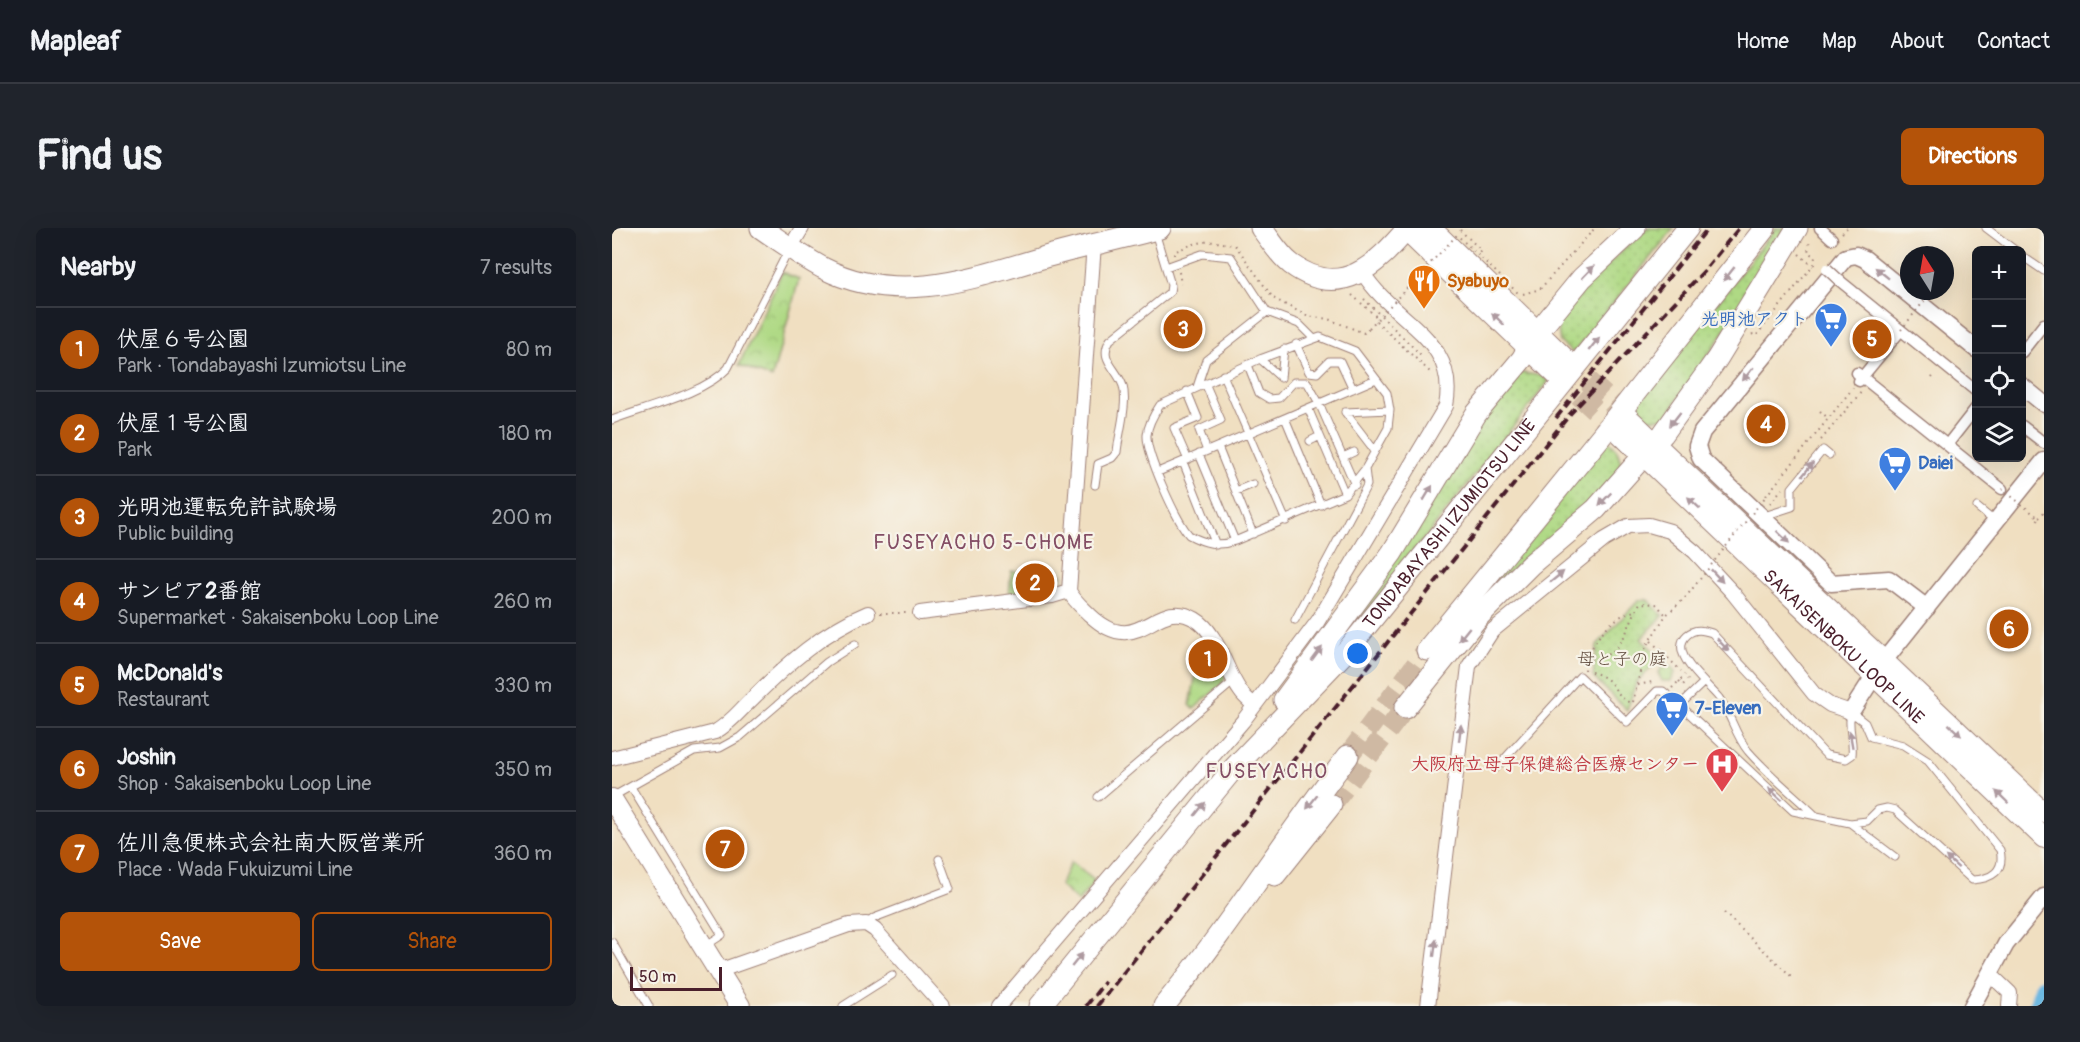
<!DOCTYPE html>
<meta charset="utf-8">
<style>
:root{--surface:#171b24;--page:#20242c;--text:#f1f3f6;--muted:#9ea1a6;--line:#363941;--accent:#b45309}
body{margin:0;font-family:Pangolin,"Klee One",sans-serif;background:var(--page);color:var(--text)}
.controls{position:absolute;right:18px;top:18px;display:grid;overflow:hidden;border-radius:9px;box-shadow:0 6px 24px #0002}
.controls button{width:54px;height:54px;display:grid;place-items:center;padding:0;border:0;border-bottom:2px solid var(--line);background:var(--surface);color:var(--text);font:30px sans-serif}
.compass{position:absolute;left:1288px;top:18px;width:54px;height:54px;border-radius:50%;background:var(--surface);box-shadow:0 6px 24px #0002;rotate:349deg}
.scale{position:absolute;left:18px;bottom:15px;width:92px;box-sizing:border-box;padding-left:6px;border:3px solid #4a1f2b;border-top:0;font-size:16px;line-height:21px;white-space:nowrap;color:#4a1f2b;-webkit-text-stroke:4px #f7f3e8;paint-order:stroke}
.you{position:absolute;left:746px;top:426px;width:21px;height:21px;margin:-15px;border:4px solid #fff;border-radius:50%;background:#1a73e8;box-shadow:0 0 0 9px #1a73e833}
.badge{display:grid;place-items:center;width:39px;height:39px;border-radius:50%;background:var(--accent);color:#fff;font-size:20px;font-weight:700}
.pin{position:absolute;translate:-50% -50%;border:3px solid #fff;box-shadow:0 2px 6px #0006}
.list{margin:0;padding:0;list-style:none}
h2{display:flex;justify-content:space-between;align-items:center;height:78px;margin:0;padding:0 24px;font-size:26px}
h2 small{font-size:20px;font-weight:400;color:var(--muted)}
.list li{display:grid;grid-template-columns:39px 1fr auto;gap:18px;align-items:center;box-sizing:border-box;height:84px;padding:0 24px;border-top:2px solid var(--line)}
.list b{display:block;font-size:22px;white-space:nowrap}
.list p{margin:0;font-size:20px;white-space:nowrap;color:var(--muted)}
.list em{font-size:20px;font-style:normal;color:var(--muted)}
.actions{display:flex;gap:12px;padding:18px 24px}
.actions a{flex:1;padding:14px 0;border:2px solid var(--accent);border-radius:9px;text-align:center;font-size:21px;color:var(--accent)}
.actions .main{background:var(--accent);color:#fff}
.icon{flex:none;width:33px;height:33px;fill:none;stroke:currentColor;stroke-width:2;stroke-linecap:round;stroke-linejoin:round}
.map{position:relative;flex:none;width:1432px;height:778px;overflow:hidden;border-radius:9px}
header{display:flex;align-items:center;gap:36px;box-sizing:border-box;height:84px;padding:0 30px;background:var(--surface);border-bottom:2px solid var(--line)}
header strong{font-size:28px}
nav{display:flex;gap:33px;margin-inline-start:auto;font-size:21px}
.intro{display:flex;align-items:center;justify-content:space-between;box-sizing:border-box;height:144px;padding:0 36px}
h1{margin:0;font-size:42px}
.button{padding:15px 27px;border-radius:9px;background:var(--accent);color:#fff;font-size:21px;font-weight:700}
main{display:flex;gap:36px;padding:0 36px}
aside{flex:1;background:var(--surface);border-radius:9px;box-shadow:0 6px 24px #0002}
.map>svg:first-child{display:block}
</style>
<header>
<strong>Mapleaf</strong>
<nav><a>Home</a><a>Map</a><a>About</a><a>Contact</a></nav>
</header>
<div class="intro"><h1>Find us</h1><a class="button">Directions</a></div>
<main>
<aside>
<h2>Nearby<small>7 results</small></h2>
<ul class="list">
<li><span class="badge">1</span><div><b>伏屋６号公園</b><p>Park · Tondabayashi Izumiotsu Line</p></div><em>80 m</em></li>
<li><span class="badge">2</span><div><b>伏屋１号公園</b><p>Park</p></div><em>180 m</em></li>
<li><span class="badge">3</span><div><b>光明池運転免許試験場</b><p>Public building</p></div><em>200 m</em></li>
<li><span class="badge">4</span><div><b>サンピア2番館</b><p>Supermarket · Sakaisenboku Loop Line</p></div><em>260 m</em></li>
<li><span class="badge">5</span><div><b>McDonald's</b><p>Restaurant</p></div><em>330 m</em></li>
<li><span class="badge">6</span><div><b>Joshin</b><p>Shop · Sakaisenboku Loop Line</p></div><em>350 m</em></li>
<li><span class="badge">7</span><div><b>佐川急便株式会社南大阪営業所</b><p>Place · Wada Fukuizumi Line</p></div><em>360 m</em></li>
</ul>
<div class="actions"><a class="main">Save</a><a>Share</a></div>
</aside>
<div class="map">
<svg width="1432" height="778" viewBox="0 0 1432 778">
<defs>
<pattern id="grass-dots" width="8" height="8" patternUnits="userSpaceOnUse" patternTransform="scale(1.5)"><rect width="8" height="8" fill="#afd984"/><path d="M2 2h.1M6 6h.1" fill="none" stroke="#98ba72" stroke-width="1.8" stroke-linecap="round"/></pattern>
<pattern id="park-crowns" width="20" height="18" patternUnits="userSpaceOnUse" patternTransform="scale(1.5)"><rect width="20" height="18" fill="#afd984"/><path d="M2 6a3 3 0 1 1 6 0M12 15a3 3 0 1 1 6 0" fill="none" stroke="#98ba72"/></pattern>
</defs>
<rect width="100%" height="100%" fill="#f7f3e8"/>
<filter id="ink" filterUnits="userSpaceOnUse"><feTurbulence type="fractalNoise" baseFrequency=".0167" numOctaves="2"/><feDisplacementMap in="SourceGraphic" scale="12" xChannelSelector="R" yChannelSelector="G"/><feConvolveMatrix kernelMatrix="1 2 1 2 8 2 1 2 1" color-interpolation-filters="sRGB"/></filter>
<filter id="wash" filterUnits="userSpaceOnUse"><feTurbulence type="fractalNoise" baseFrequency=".008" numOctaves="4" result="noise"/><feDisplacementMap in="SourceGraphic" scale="24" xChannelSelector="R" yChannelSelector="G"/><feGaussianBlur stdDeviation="1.35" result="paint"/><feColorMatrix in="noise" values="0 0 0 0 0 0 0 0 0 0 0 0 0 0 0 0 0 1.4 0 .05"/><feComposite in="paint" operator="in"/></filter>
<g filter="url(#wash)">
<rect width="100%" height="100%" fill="#f0dfc1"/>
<!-- grass -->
<path fill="url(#grass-dots)" stroke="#7c7c58" stroke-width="1.5" d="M1034,0H1062L961,125L948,114L945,94L977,55Z
M1164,0H1174L1112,104L1053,190L1031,191L1021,181Z
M905,144L930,148L937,153L712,438L872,183Z
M995,211L1005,222L1011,242L951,300L876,361Z
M1035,371L1051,388L1029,411L1061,441L1063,445L1059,453H1050L1046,445L1051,439L1045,434L1024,455L1015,482L981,449L985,417L1027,372Z"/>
<!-- park -->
<path fill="url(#park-crowns)" stroke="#7c7c58" stroke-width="1.5" d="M170,44L187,51L160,150L127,137Z
M399,343L450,347L449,350L438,361L397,367Z
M594,412L613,448L611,455L582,481L578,477L590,415Z
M459,634L483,653L466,674L448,657Z"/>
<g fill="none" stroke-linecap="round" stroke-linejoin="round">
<!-- river -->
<path stroke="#66b5e0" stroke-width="22" d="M1428,778L1432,761"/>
</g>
</g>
<g filter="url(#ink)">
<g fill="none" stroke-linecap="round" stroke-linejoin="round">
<!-- primary-tunnel -->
<path stroke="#cfb9a3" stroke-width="21" stroke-dasharray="21 10" stroke-linecap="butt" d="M954,132L1014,188
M944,146L1004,201
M736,528L815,422
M719,577L793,480"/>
<!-- service casing -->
<g stroke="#9d7f76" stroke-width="9">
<path id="service" d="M1374,0L1403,22
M1410,28L1432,43
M554,39L590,26L619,29L655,84L687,96L701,110
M708,109L743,123L775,165L778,182L776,200L753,241L733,266L623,313C606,319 592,315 577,307C564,292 534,226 535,207C536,196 542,186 548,177L648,131Z
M684,116L697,144L705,145L717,133H728L741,161
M648,131L669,150
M636,137L647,165L657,171L667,170L682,154H695L707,175L743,257
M611,147L674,293
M669,150L672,121
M593,155L609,192L587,202L595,223
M585,159L594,132L655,84
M575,163L586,190L562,200L576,232
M696,180L733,266
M733,184L763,223
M733,184L778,182
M673,190L709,277
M0,192C34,179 92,166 116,140L177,21
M698,213L708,208
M606,219L641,306
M587,226L623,313
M731,229L742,224
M571,234L604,317
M546,244L764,151
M483,257L486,236L500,230L505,224C507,204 516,176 511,158C505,140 486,131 498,112L558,64L559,57L543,4
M624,263L641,256
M1365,279L1382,293
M1152,288L1180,279V260L1211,222L1217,227
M683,392L755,257L753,241
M1092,454L1068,477L1181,583L1238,595L1255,593L1266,582L1275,580L1283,582L1360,652C1380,651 1393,643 1388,622L1316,533L1291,517L1259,509L1253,495L1239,484C1235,499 1242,512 1240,527L1234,531L1214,527L1100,405C1091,402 1083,400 1075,407C1055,425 1096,456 1107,470C1119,486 1123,507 1136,523C1156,546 1181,566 1203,587
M884,540L968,448L1015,494L1045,463H1051L1068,477
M19,559L110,707L93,718
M0,569L82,523L108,520L128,509L215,434L243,416
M486,569L622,453
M1238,595L1283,629
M254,696L262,690L338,661L327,631
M0,714L37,778
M231,778L280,747"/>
</g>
<!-- pedestrian casing -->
<g stroke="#9d7f76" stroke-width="13">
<path id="pedestrian" d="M1208,0L1220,11
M1228,53L1364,163
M1410,124L1432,96
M1245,145L1390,261
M1247,153L1289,102
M1410,198L1432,215
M1335,217L1364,180"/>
</g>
<!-- minor casing -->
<g stroke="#9d7f76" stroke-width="16">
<path id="minor" d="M482,16L457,363C462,373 470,379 478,387C528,434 542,367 583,391C607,405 613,443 629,464C632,469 638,473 642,477
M178,20L190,0
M308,385L440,368L457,363
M0,530L103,504C119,495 128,482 141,470C174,437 212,403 256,385
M106,743L237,697L254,696L263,702L331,778
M1377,745L1398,765L1397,778
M387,778L631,493L706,393L834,178C847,110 782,95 751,45
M816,778L857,438L880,403L992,312L1016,298L1037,297L1058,303L1083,324L1121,365L1202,466L1218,477L1239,484"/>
</g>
<!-- tertiary casing -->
<g stroke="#9d7f76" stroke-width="19">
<path id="tertiary" d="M1410,158L1432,176
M1315,380L1277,351L1219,355L1089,231L1085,218L1090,204L1234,29L1244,27L1253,31L1364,121
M1239,484L1271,434L1432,233
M1360,778L1394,716L1432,669"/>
</g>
<!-- secondary casing -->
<g stroke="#9d7f76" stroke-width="22">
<g id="secondary">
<path d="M1043,216L1432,585"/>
<path id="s1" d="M1032,228L1432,610"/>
<path d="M0,571L128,778"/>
</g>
</g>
<!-- primary casing -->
<g stroke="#9d7f76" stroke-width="23">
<g id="primary">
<path d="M149,0C169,14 189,28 211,40C285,78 359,51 433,29C471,18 510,11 548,0"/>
<path d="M649,0C658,11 667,27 679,36C729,73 764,37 796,0"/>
<path d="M818,0L954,132"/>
<path d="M794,2L944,146"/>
<path d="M1014,188L1043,216"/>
<path d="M1004,201L1032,228"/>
<path d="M815,422L990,207L1153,0"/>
<path d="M672,472L780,325L864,186L910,131L925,105L970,50L1023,0"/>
<path d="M793,480L866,389L918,337L984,281L1051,206L1105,131L1185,0"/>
<path d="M663,647L719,577"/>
<path id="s2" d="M428,778L621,541L736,421L1076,0"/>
<path d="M552,778C618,698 673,609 736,528"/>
</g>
</g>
<!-- path -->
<path stroke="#9d7f76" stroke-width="2" stroke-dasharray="1.5 4.5" stroke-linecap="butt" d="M848,2L869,22L867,24
M1230,5L1235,0
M1187,26L1201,38
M562,27V24C589,12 596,11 624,18L661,70L695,88L716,91L752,105L757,100
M567,44L569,56
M911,66L928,61L983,0
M740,67L767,91
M752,71L808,126L804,130
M764,93L819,145
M1140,106L1144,108L1202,36L1203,29L1196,24L1198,12
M1320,150L1323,145
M1208,183L1217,191
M1209,212L1250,163
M1154,268L1241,160
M1158,275L1170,261
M1427,290L1432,284
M268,385H295
M1039,413L1069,443
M978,432C1013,427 1013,401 1028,375L1044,376L1054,387
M973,442C976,417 998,388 1023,383
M979,444C1006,451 997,464 1020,476
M1067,453L1071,457L1077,450
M1026,457L1040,454
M1060,460L1073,447
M1021,474L1034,418L1054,387L1073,370
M1112,685L1179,748"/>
<!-- service -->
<use href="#service" stroke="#fff" stroke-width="7"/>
<!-- pedestrian -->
<use href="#pedestrian" stroke="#fff" stroke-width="10"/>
<!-- minor -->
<use href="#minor" stroke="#fff" stroke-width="14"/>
<!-- tertiary -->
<use href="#tertiary" stroke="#fff" stroke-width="16"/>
<!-- secondary -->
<use href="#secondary" stroke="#fff" stroke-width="20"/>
<!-- primary -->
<use href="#primary" stroke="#fff" stroke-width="21"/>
<!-- rail -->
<path stroke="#4a1f2b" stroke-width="4" stroke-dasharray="9 4.5" stroke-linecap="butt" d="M944,190L1096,0
M474,778L493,754
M485,778L958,186L1091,44L1127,0"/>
<!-- pedestrian-bridge casing -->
<g stroke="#9d7f76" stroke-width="13" stroke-linecap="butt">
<path id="pedestrian-bridge" d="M1215,41L1228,53"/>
</g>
<!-- path-bridge -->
<path stroke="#9d7f76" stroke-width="2" stroke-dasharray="1.5 4.5" stroke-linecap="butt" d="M757,100L845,7L908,67
M1289,102L1320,63
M1390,261L1427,290L1423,295
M1073,370L1154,268"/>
<!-- pedestrian-bridge -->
<use href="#pedestrian-bridge" stroke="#fff" stroke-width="10"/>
</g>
<!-- one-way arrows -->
<defs><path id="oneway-solid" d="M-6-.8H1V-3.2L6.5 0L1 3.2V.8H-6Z" transform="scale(1.5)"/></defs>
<g fill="#ae9aa0">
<use href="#oneway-solid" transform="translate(976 44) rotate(-46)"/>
<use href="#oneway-solid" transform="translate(1270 45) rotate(-141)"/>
<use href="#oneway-solid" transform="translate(1117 46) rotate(128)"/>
<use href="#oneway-solid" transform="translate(886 91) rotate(-136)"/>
<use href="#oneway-solid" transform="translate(982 116) rotate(-51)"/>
<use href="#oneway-solid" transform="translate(1136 146) rotate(129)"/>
<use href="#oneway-solid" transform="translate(1063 191) rotate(128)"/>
<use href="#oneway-solid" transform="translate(1196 241) rotate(-51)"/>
<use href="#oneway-solid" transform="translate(816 265) rotate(-59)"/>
<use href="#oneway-solid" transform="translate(993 271) rotate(134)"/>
<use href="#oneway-solid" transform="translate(1082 275) rotate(-137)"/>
<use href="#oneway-solid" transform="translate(1171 309) rotate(44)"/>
<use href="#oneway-solid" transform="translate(1105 348) rotate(47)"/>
<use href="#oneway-solid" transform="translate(945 349) rotate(-39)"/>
<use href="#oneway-solid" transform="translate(852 406) rotate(129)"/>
<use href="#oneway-solid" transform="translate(1111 417) rotate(47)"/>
<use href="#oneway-solid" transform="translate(705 426) rotate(-53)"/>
<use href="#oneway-solid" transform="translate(1343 502) rotate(43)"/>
<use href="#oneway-solid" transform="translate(848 505) rotate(-83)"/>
<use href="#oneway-solid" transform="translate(1239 511) rotate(-100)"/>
<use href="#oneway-solid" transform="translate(1163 566) rotate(-137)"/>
<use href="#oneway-solid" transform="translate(1390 569) rotate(-136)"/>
<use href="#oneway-solid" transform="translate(700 574) rotate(128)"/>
<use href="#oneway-solid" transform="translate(588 581) rotate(-51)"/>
<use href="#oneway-solid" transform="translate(1340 634) rotate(-138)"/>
<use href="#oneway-solid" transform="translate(823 720) rotate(-83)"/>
<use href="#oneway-solid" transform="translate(465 732) rotate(-51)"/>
</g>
</g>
<!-- icons -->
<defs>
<g id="restaurant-pin" transform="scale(1.725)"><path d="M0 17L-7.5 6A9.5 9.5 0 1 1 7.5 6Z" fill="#e8710a" stroke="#f7f3e8"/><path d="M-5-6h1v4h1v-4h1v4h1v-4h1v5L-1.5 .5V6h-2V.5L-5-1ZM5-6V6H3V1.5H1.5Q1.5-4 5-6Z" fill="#fff"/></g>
<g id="supermarket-pin" transform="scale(1.725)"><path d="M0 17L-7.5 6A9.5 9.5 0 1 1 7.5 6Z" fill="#3f7fe0" stroke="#f7f3e8"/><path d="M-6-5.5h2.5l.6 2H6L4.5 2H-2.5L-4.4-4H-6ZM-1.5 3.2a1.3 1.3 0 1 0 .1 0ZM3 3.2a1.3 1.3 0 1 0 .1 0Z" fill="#fff"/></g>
<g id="hospital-pin" transform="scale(1.725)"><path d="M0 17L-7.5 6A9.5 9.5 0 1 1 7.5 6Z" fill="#e0444e" stroke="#f7f3e8"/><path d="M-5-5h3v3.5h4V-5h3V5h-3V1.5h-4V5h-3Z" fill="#fff"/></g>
</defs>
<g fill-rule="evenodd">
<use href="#restaurant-pin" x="812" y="53"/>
<use href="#supermarket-pin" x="1219" y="91"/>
<use href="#supermarket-pin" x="1283" y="235"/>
<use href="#supermarket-pin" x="1060" y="480"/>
<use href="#hospital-pin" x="1110" y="536"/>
</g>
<g text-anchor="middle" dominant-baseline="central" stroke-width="4.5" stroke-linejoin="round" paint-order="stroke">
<!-- food labels -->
<g font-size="18" font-weight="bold" fill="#c56008" stroke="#f7f3e8" text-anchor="start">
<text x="835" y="53">Syabuyo</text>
</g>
<!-- shop labels -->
<g font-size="18" font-weight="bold" fill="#366cbe" stroke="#f7f3e8" text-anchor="start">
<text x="1196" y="91" text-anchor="end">光明池アクト</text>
<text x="1306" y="235">Daiei</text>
<text x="1083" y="480">7-Eleven</text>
</g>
<!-- street labels -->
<g font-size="18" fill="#4a1f2b" stroke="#f7f3e8">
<text stroke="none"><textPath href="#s2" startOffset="633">TONDABAYASHI IZUMIOTSU LINE</textPath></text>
<text stroke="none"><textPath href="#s1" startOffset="276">SAKAISENBOKU LOOP LINE</textPath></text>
</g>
<!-- park labels -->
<g font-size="18" fill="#634e41" stroke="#f7f3e8">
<text x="1010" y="431">母と子の庭</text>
</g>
<!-- health labels -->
<g font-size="18" font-weight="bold" fill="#be3a42" stroke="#f7f3e8" text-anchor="end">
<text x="1087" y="536">大阪府立母子保健総合医療センター</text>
</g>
<!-- neighbourhood labels -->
<g font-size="20" letter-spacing="1.5" fill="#834d64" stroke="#f7f3e8">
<text x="372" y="314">FUSEYACHO 5-CHOME</text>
<text x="655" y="543">FUSEYACHO</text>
</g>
</g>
</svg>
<div class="controls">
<button>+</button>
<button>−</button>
<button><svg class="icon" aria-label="locate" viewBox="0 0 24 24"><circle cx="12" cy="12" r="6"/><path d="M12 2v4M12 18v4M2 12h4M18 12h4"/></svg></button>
<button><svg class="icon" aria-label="layers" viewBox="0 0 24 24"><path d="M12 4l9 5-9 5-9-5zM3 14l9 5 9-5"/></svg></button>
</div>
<svg class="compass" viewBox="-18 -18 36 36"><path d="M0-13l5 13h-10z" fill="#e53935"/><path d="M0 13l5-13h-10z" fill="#9ea1a6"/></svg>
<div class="scale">50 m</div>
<div class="you"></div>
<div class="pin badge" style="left:596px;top:431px">1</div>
<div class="pin badge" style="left:423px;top:355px">2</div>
<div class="pin badge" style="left:571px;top:101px">3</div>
<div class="pin badge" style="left:1154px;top:196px">4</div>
<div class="pin badge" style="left:1260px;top:111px">5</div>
<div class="pin badge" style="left:1397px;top:401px">6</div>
<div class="pin badge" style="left:113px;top:621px">7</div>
</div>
</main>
